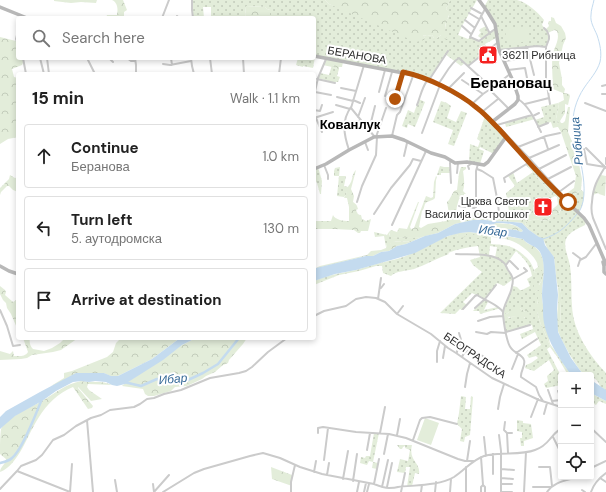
<!DOCTYPE html>
<meta charset="utf-8">
<style>
:root{--surface:#fff;--page:#f2f2f2;--text:#222;--muted:#767676;--line:#e0e0e0}
body{margin:0;font-family:"DM Sans",sans-serif;background:var(--page);color:var(--text)}
.controls{position:absolute;right:12px;bottom:12px;display:grid;overflow:hidden;border-radius:4px;box-shadow:0 2px 6px #0003}
.controls button{width:36px;height:36px;display:grid;place-items:center;padding:0;border:0;border-bottom:1px solid var(--line);background:var(--surface);color:var(--text);font:20px sans-serif}
.stop{position:absolute;width:12px;height:12px;margin:-9px;border:3px solid #b45309;border-radius:50%;background:#fff}
.stop.end{background:#b45309;border-color:#fff;box-shadow:0 1px 4px #0008}
.list{margin:0;padding:0;list-style:none}
h2{display:flex;justify-content:space-between;align-items:center;height:52px;margin:0;padding:0 16px;font-size:17px}
h2 small{font-size:13px;font-weight:400;color:var(--muted)}
.list li{display:grid;grid-template-columns:26px 1fr auto;gap:12px;align-items:center;box-sizing:border-box;height:64px;margin:0 8px 8px;padding:0 8px;border:1px solid var(--line);border-radius:4px}
.list b{display:block;font-size:15px;white-space:nowrap}
.list p{margin:0;font-size:13px;white-space:nowrap;color:var(--muted)}
.list em{font-size:13px;font-style:normal;color:var(--muted)}
.icon{flex:none;width:22px;height:22px;fill:none;stroke:currentColor;stroke-width:2;stroke-linecap:round;stroke-linejoin:round}
.map{position:relative;flex:none;width:606px;height:492px;overflow:hidden}
.search{position:absolute;background:var(--surface);box-shadow:0 2px 6px #0003;left:16px;top:16px;width:300px;height:44px;display:flex;align-items:center;gap:10px;box-sizing:border-box;padding:0 14px;border-radius:4px;color:var(--muted);font-size:15px}
.panel{position:absolute;background:var(--surface);box-shadow:0 2px 6px #0003;left:16px;top:72px;width:300px;height:268px;border-radius:4px}
.map>svg:first-child{display:block}
</style>
<div class="map">
<svg width="606" height="492" viewBox="0 0 606 492">
<defs>
<pattern id="grass-dots" width="8" height="8" patternUnits="userSpaceOnUse"><rect width="8" height="8" fill="#e3edda"/><path d="M2 2h.1M6 6h.1" fill="none" stroke="#c3ccbb" stroke-width="1.8" stroke-linecap="round"/></pattern>
<pattern id="forest-crowns" width="20" height="18" patternUnits="userSpaceOnUse"><rect width="20" height="18" fill="#e3edda"/><path d="M2 6a3 3 0 1 1 6 0M12 15a3 3 0 1 1 6 0" fill="none" stroke="#c3ccbb"/></pattern>
</defs>
<rect width="100%" height="100%" fill="#fff"/>
<!-- grass -->
<path fill="url(#grass-dots)" fill-rule="evenodd" d="M192,0H325L329,4L425,38L423,35L427,36L432,35L434,38H437L441,35L445,34C445,30 445,26 446,22C448,16 452,16 446,9L450,0H477L462,26L458,35L468,39L470,37L478,41L482,39L478,36L481,32L479,31L480,29L486,26L489,32L496,28L484,7L488,0C497,0 508,0 517,0C526,2 538,12 544,20L542,25C550,34 549,36 546,47L541,46L499,50L496,38L485,44L488,50L468,66L465,63L461,66L445,54L429,80L419,76L315,57L313,68L303,66V67L296,65L298,58H314V18H270V10L267,9L265,7L246,6L245,18H211V7H203L204,18H193Z
M332,65H333L334,68L339,69L337,76L340,77L338,82H335V83L318,78L320,73L329,75Z
M419,99L425,102L415,127L408,124L407,128L402,126L408,110L414,113Z
M441,101L447,103L451,106L447,118L456,122L461,111L467,113L454,146L448,144L453,130L433,122Z
M558,103L559,104L556,119L558,120L557,124V127L553,128L551,122L538,127L535,120L544,117L541,107Z
M532,115L535,119L506,127L505,123Z
M485,116L506,137L494,154L480,147L479,149L484,151L480,164L469,162L470,144L478,147L480,141L477,139Z
M440,166L444,167H450V173H441V175H437Z
M318,167L322,181L321,194H320L317,183L314,179V169Z
M340,167L339,176H346L344,186L348,187L346,195L344,197L337,196L339,176H334V171L335,168Z
M513,172L517,183L533,172L553,197L539,205L538,209C531,212 526,213 518,212C514,212 512,213 509,211L506,193L515,186L508,176Z
M581,190L584,192C584,200 583,206 578,213L586,221L585,225C579,228 569,232 566,239C563,247 569,258 570,266C572,279 571,293 572,306C573,331 589,355 606,373V390L600,387C600,383 595,378 592,377L591,375L586,373L585,375C578,371 561,340 558,331C557,328 557,325 557,322H561C559,310 563,298 560,287L558,288L556,277L554,257L548,250L544,241L529,230L528,229V227L525,224L527,221L537,219L539,220L547,221L554,215L559,214L563,205L562,201L563,198L574,196L576,193Z
M460,193L464,194V199L476,200L475,208L463,207L464,200L459,199L460,197Z
M374,232L387,235L389,232V235L392,237C402,237 412,238 422,237L411,242C406,240 400,243 394,241L390,244H387L386,247L384,236L375,237Z
M457,233L458,236C463,234 469,232 474,234C479,235 482,238 487,238L490,236L491,237V244C508,245 514,246 527,258C531,262 533,267 535,273L542,269V280L534,292L538,290H542L541,293L538,299L537,312L541,325L545,333L550,346L553,348L571,375H568L558,358L550,347L547,349L561,376V385L546,388L544,384L548,381L547,376L554,370L549,360L534,371L525,368L526,365L531,363L538,358L536,356L529,358L527,355L541,345L535,332L522,339L520,334L533,329L532,325L506,332L503,312L513,286L517,287L520,290H522L530,286L527,279L532,276C530,264 524,259 516,251L506,265L513,279L504,286L497,283L485,299L488,302L484,310L498,307L501,308L480,314L479,311H473L484,299L472,293L463,302L467,305L462,310L460,309L455,314L440,313L482,272L473,265L470,260L480,257L478,246C467,247 458,249 448,253L449,254C437,258 426,265 414,269C406,271 396,271 391,276L383,273L382,266H376L359,271L339,275L314,285V281C327,275 341,273 356,270C363,268 369,266 376,264C383,262 390,261 397,259C418,253 436,239 457,233ZM490,246L497,247L495,258L489,255ZM520,308L525,312H526L525,318C521,315 514,316 509,318L505,314Z
M591,393L606,401V404L599,401L596,405L591,402Z
M461,396L466,397L465,409H470L471,396L473,397L470,435L465,437L464,442L460,441L462,429L457,424L459,413Z
M517,420L523,421V423L531,424L533,438L524,441V446H521L520,438H522V432L517,431Z
M374,433H379L373,462L378,463L377,469L372,468L373,462L369,461L367,465L360,463L361,457L365,458L366,456H370Z
M397,445H412C408,461 421,462 419,474L415,473L412,486L407,487L410,467H406L405,473L397,472L400,459L408,461L410,450L405,448V446L403,447L402,449H400Z"/>
<!-- forest -->
<path fill="url(#forest-crowns)" d="M54,0H97L96,3L81,2L71,3L54,1Z
M112,0H123L127,10L124,12V18H106L107,15H117C118,9 118,3 112,0Z
M325,0H450L446,9L449,12V15L445,25V34L448,40H446L441,35L437,38H434L432,35L427,36L423,35L425,38L424,40L416,42L329,4Z
M246,6L265,7L267,9L270,10V18H245Z
M551,17L554,18L556,23L561,26L565,33L566,38L563,45L559,63L562,79V85L565,89L564,93L569,94L570,96L568,105L565,104V113L560,121L561,123H563L565,121L568,107H570L568,132L576,151L579,164L582,179L581,190L576,193L571,199H565L563,196L574,188L576,176L561,132L558,127H557V124L558,120H557L556,119L559,104L558,103L564,100L563,93L553,89C553,80 551,61 553,53C555,46 560,39 557,31L554,30L548,33L546,29L549,26L548,23L549,21H551Z
M0,37L16,41L18,45V58H23L24,61L22,65L12,69L14,77L18,78V91L16,94L18,98V137L8,139L0,144Z
M326,59L343,62L342,67H339V69L334,68L333,65L332,67L323,65Z
M529,162L563,198L562,201L563,205V208L560,210L559,214L554,215L553,218H550L547,221L539,220L537,219L527,221L525,224L528,227V229L522,223L513,222L492,221L484,220H473L455,224L438,233L422,237L413,238L390,237L389,232L391,230L397,232L399,228L407,229L418,202H419L410,227L411,229L414,228L426,196L431,198L433,197L434,182L436,176L437,177L436,180L435,198L434,199C431,201 427,201 425,204C424,207 424,209 422,211L419,227L421,228L428,224L446,221L447,220L449,214L447,202L449,200L454,191L457,190L459,173L461,167H466V169L463,171C464,178 465,184 463,191L466,194H463L460,193C460,201 455,206 457,214L464,216L480,211L488,210L493,212H499V214H505V216L509,215V211C512,213 514,212 518,212C526,213 531,212 538,209C544,214 554,210 558,204L557,197L555,196L553,197L535,174L526,165Z
M356,170L351,189L354,196L353,202C356,204 357,205 358,209L356,210C357,213 358,215 361,215L362,219L366,221L371,219L368,231H361L360,233H358L354,230L335,229H314V221H331L333,215C335,220 344,221 349,221V207L347,198H344C347,194 346,192 347,188C349,185 351,183 352,179C353,175 353,173 356,170Z
M10,175L15,178L18,177V192L13,190L9,186H7L1,192L0,195V188L9,179Z
M601,175L606,176L605,196L599,194L598,193L593,195L595,185Z
M495,223C505,224 516,223 523,231L521,232L516,230L502,229L481,225L482,224L492,225Z
M469,232L501,236C504,236 520,238 523,239C524,240 526,242 527,243C531,245 535,246 538,250C549,262 541,284 542,298C544,313 547,329 550,344L553,348L550,346L545,333L541,325L537,312L534,308L538,303V295L541,293V291L538,290L533,293L534,285H539L542,280V270L535,273L534,270L538,267C538,258 521,244 512,241C505,238 497,239 490,236L487,238H477L474,234H466V236L462,238L458,236L457,233Z
M394,241C400,243 406,240 411,242L406,244L397,246L389,251L381,252L373,256H366L314,269L320,266L367,255L371,251L381,250L386,248L387,244H390L391,242Z
M0,286L5,290L6,292L5,295L13,302L18,299V332L17,328L11,314L7,308L6,303L3,300L0,294Z
M560,287C563,298 559,310 561,322L560,323L557,322C557,310 559,299 558,288Z
M514,308H520L525,312H526L528,310H529L530,318H528C526,318 524,317 522,317C515,316 510,318 504,316L505,314L508,313Z
M23,338H30C29,342 30,346 33,349L44,351L52,348L60,343L65,338H78L61,350L53,352L32,355L27,358L21,359L0,360V351L10,354L13,351L14,356C19,356 25,357 28,352Z
M121,338H180L152,359L118,376H110L104,373H91L51,386L64,378V373L72,371L107,357L113,352L116,343Z
M202,338H247L243,344L229,360L228,363L223,365L215,372L206,376L202,379L187,386L175,387L171,391L154,396H148L145,394L143,389L122,386L123,385L182,345L192,340Z
M81,381C92,383 101,380 112,385L88,384L87,387L89,390L102,399L91,401L78,387V388L93,406L92,408L88,409L73,387C58,393 47,404 39,417C28,433 19,465 0,472C0,467 6,464 6,459L0,454C0,447 0,436 1,429C8,416 30,408 42,401C55,393 66,384 81,381Z
M271,467L292,475V486L272,479Z"/>
<!-- pitch -->
<path fill="#e3edda" d="M528,26L530,41L507,44L505,29Z
M425,418L439,423L431,445L417,440Z"/>
<!-- water -->
<path fill="#c4dbef" fill-rule="evenodd" d="M473,220H485L492,221L513,222L522,223L529,230L539,237L543,238L545,245L554,257L558,295L557,309L558,332L571,358L582,373L585,375H571C560,359 548,343 544,323C543,318 543,313 543,308C543,304 542,299 542,295C542,282 547,265 540,252C536,245 527,245 523,239C518,238 506,235 501,236L469,232L460,233L448,236L415,253L398,258L356,270L335,274L314,281V269L316,268L366,256H373L381,252L389,251L397,246L406,244L425,236L438,233L455,224ZM496,223C505,223 516,223 523,231L521,232L516,230L495,228L481,225L482,224L492,225Z
M180,338H202L192,340L182,345L163,360L125,384L117,386L112,385L106,382L95,381L89,382L81,381L73,382L56,391L42,401L15,416L0,429V417L6,411L40,392L76,373H104L111,376H118L152,359Z
M591,380L606,390V401L591,393Z"/>
<g fill="none" stroke-linecap="round" stroke-linejoin="round">
<!-- stream -->
<path stroke="#c4dbef" stroke-width="1" d="M579,212C587,200 584,178 581,164C578,152 573,141 573,128C572,114 576,100 584,88C590,79 597,72 600,62C602,53 600,44 597,35C594,28 590,22 591,15C591,10 593,5 594,0
M543,239C559,234 566,227 577,214"/>
<!-- river -->
<path stroke="#c4dbef" stroke-width="2.5" d="M124,382L141,386L157,379L175,381L188,380L203,373L218,364L239,338
M0,463C4,462 9,461 12,458C23,449 36,413 42,399"/>
<!-- street -->
<path stroke="#cbcbcb" stroke-width="2" d="M192,0V10L193,18
M471,8L482,14
M485,9L470,37L479,41L495,29
M469,13L479,19
M177,16L179,18
M481,16L489,32
M150,17L158,18
M162,18L169,0
M465,20L475,28
M462,26L471,34
M544,28L547,31L549,36V39L546,47V79L550,104
M18,31L16,39L18,45
M527,47L534,75
M499,50L537,46L546,47
M23,58L26,74
M40,58L44,74
M47,58L49,74
M87,58L95,74
M109,58L113,62
M127,58L131,61H135
M135,58L136,65V74
M171,58L172,65
M191,58L192,66L194,74
M210,58L212,74
M243,58L244,74
M504,61L520,59
M163,64L170,65L191,61
M364,65L351,108L374,136
M468,66L497,43
M508,70L525,68L529,88L546,83
M279,74L281,58
M317,79L335,83
M429,80L448,51
M462,80L483,94
M438,84C445,76 450,63 459,58L492,88
M602,86L606,85
M341,88L356,91
M448,89L464,73
M489,89L509,109
M315,92L331,95
M379,92L385,70
M602,94H606
M314,96L318,78L326,59
M385,96L392,72
M337,97L353,101
M395,99L403,74
M518,99C529,106 535,120 541,132
M353,100L360,103
M585,103L606,111
M472,104L483,94L496,85L510,74
M525,104L549,98
M336,105L350,109
M417,105C420,98 422,87 427,81
M314,110L320,111L322,105
M482,112L498,99
M533,116L539,113
M358,117L365,98
M314,118L333,112
M316,118L322,132
M494,122L529,158L563,196V198
M497,125L532,115
M538,127L548,123
M352,128L360,120
M367,129L371,122L375,106
M422,133L440,85
M392,136L397,115L400,112L413,76
M376,137L386,108
M544,137L548,149
M365,142L368,150
M518,147L546,136L560,133
M586,148L606,168
M584,149L587,164L605,167
M349,150C344,135 341,121 351,107
M404,156L407,143
M529,158L559,145
M606,158V164
M451,160L450,163L451,183
M324,165L328,175V179
M606,167H605C597,180 593,187 592,202C591,208 591,212 593,218L606,249
M469,169L468,166L472,163
M477,169L482,171L493,178L498,203L499,214
M539,169L566,155
M457,173L458,163
M548,179L571,167
M505,182L504,178L528,163
M559,192L574,181
M357,202L362,186L376,155L377,137
M459,206L474,208L476,207V171L478,164
M374,214L391,188L410,165L413,159L421,161
M392,225L426,151
M573,253L581,259
M456,254C469,255 492,252 503,262C506,264 506,267 508,270C512,275 514,279 512,286C511,296 502,306 503,315C504,323 506,342 511,348C514,353 522,354 524,360C526,365 520,372 521,377L536,387L539,395L543,401
M506,265L509,261H510L518,269
M578,266L580,260L586,257L596,244
M513,279L527,271L524,268
M381,288L384,284
M378,299L381,278
M475,308L485,299L496,285
M463,309L475,296L477,295C483,299 500,306 503,312
M0,310L7,326L13,346L20,345
M397,314L403,306
M314,316L324,311L346,306L356,299L366,297L376,298L385,302L397,314L431,334L448,348L456,353L492,378L539,400L561,407
M478,321L490,317L503,316
M476,332L487,334L491,332L506,333
M506,332L530,325
M457,352L458,346L462,343L459,333
M516,353L537,339
M462,357L464,353L471,349L486,358
M443,358L445,346
M437,362V351L440,341
M512,369L518,354
M465,387L467,374L470,363
M548,390L553,404
M561,390L558,391L561,399
M552,401L561,400
M498,409L500,397L504,384
M544,414L547,403
M531,417L538,399
M87,420L93,492
M505,422L504,430L507,433L508,453
M591,428L606,442
M318,433V428L323,427L356,432L389,434L406,438L458,459L465,461H473
M380,433L385,407
M507,433H512
M397,435L400,419
M499,435L501,451V492
M484,437L486,456
M553,437L561,453
M413,440L420,420L422,418L430,417L457,424
M367,450L370,433
M384,454L388,434
M324,460L328,428
M467,461L470,441
M466,467V492
M539,467H550L552,486
M591,468L606,461
M501,469L514,470
M17,471L70,492
M314,472L316,461
M493,474V454
M327,475L329,463
M501,478L513,479
M600,478L606,482
M343,479L348,451
M115,480L117,492
M353,481L357,454
M153,484L154,492
M374,484L379,459
M501,484H512
M483,485L485,487V492
M382,487L388,460
M387,487L392,463
M533,487H551
M0,489L17,471L21,466L36,460L42,455L53,440L64,435L76,426L91,418L101,415L110,410L134,407L140,404L147,399L154,398L164,394L181,390L210,378L239,373L246,371L252,367L268,352L287,338
M582,490L585,492
M70,492L72,464
M154,492L169,475
M163,492L194,473L204,469L250,456L263,453L280,458L300,467L322,474L374,484C379,486 384,488 389,488C392,488 395,488 398,487C415,485 439,486 454,477C465,470 472,460 484,456C500,451 520,456 535,450C541,448 546,444 550,439C554,435 556,431 561,429
M291,492V482L295,465
M357,492L359,482
M364,492L366,483
M367,492L369,484
M401,492L405,473
M421,492L422,485
M435,492L436,482
M450,492L451,479
M481,492V487L483,485L481,457
M501,492H512
M524,492L526,452
M547,492C555,481 566,481 578,477
M591,492C594,483 599,478 606,473"/>
<!-- secondary -->
<path stroke="#b8b8b8" stroke-width="3.5" d="M479,0L487,11L495,24L499,50L513,81L518,96V100L515,104L492,122
M0,7L27,18
M314,56L419,76L438,84L471,103L482,112L499,130L551,187L584,218L589,225L606,264
M314,169L326,164L349,150L374,137L392,136L404,140L431,153L445,157L455,163L467,162L484,165L488,162L506,137
M603,262L604,266V272L606,274
M0,266L9,271L18,274"/>
</g>
<g fill="none" stroke-linecap="round" stroke-linejoin="round">
<!-- route -->
<path stroke="#b45309" stroke-width="5" d="M395,99L403,72C427,77 458,92 477,108C485,114 492,122 499,129C522,154 543,180 568,202"/>
</g>
<!-- icons -->
<defs>
<g id="civic-square" transform="scale(1)"><rect x="-9" y="-9" width="18" height="18" rx="4" fill="#f52120" stroke="#fff"/><path d="M-.6-6.5H3V-4.5H.6V-3L4-1V1h2V6H-6V1h2V-1L-.6-3ZM-1.2 2.5V6h2.4V2.5Z" fill="#fff"/></g>
<g id="church-square" transform="scale(1)"><rect x="-9" y="-9" width="18" height="18" rx="4" fill="#f52120" stroke="#fff"/><path d="M-1.2-6h2.4v3.5h3.3v2.4h-3.3V6h-2.4V-.1h-3.3v-2.4h3.3Z" fill="#fff"/></g>
</defs>
<g fill-rule="evenodd">
<use href="#civic-square" x="488" y="55"/>
<use href="#church-square" x="543" y="207"/>
</g>
<g text-anchor="middle" dominant-baseline="central" stroke-width="4" stroke-linejoin="round" paint-order="stroke">
<!-- street labels -->
<g font-size="11" fill="#2e2e2e" stroke="#fff">
<text transform="translate(357 55) rotate(10)">БЕРАНОВА</text>
<text transform="translate(475 355) rotate(34)">БЕОГРАДСКА</text>
</g>
<!-- poi labels -->
<g font-size="11" fill="#2e2e2e" stroke="#fff" text-anchor="start">
<text x="502" y="55">36211 Рибница</text>
<text x="529" y="201" text-anchor="end">Црква Светог<tspan x="529" dy="13">Василија Острошког</tspan></text>
</g>
<!-- water labels -->
<g font-size="12" font-style="italic" fill="#356997" stroke="#fff">
<text transform="translate(577 141) rotate(-95)">Рибница</text>
<text transform="translate(493 231) rotate(7)">Ибар</text>
<text transform="translate(173 379) rotate(-5)">Ибар</text>
</g>
<!-- quarter labels -->
<g font-size="13" font-weight="bold" fill="#000" stroke="#fff">
<text x="350" y="124">Кованлук</text>
</g>
<!-- district labels -->
<g font-size="15" font-weight="bold" fill="#000" stroke="#fff">
<text x="511" y="83">Берановац</text>
</g>
</g>
</svg>
<div class="controls">
<button>+</button>
<button>−</button>
<button><svg class="icon" aria-label="locate" viewBox="0 0 24 24"><circle cx="12" cy="12" r="6"/><path d="M12 2v4M12 18v4M2 12h4M18 12h4"/></svg></button>
</div>
<div class="stop" style="left:568px;top:202px"></div>
<div class="stop end" style="left:395px;top:99px"></div>
<div class="search"><svg class="icon" aria-label="search" viewBox="0 0 24 24"><circle cx="10" cy="10" r="6"/><path d="M15 15l6 6"/></svg>Search here</div>
<section class="panel">
<h2>15 min<small>Walk · 1.1 km</small></h2>
<ul class="list">
<li><svg class="icon" aria-label="ahead" viewBox="0 0 24 24"><path d="M12 20V5M6 11l6-6 6 6"/></svg><div><b>Continue</b><p>Беранова</p></div><em>1.0 km</em></li>
<li><svg class="icon" aria-label="left" viewBox="0 0 24 24"><path d="M17 20v-9H6M10 6l-5 5 5 5"/></svg><div><b>Turn left</b><p>5. аутодромска</p></div><em>130 m</em></li>
<li><svg class="icon" aria-label="arrive" viewBox="0 0 24 24"><path d="M6 21V4h12l-3 4 3 4H6"/></svg><div><b>Arrive at destination</b></div></li>
</ul>
</section>
</div>
